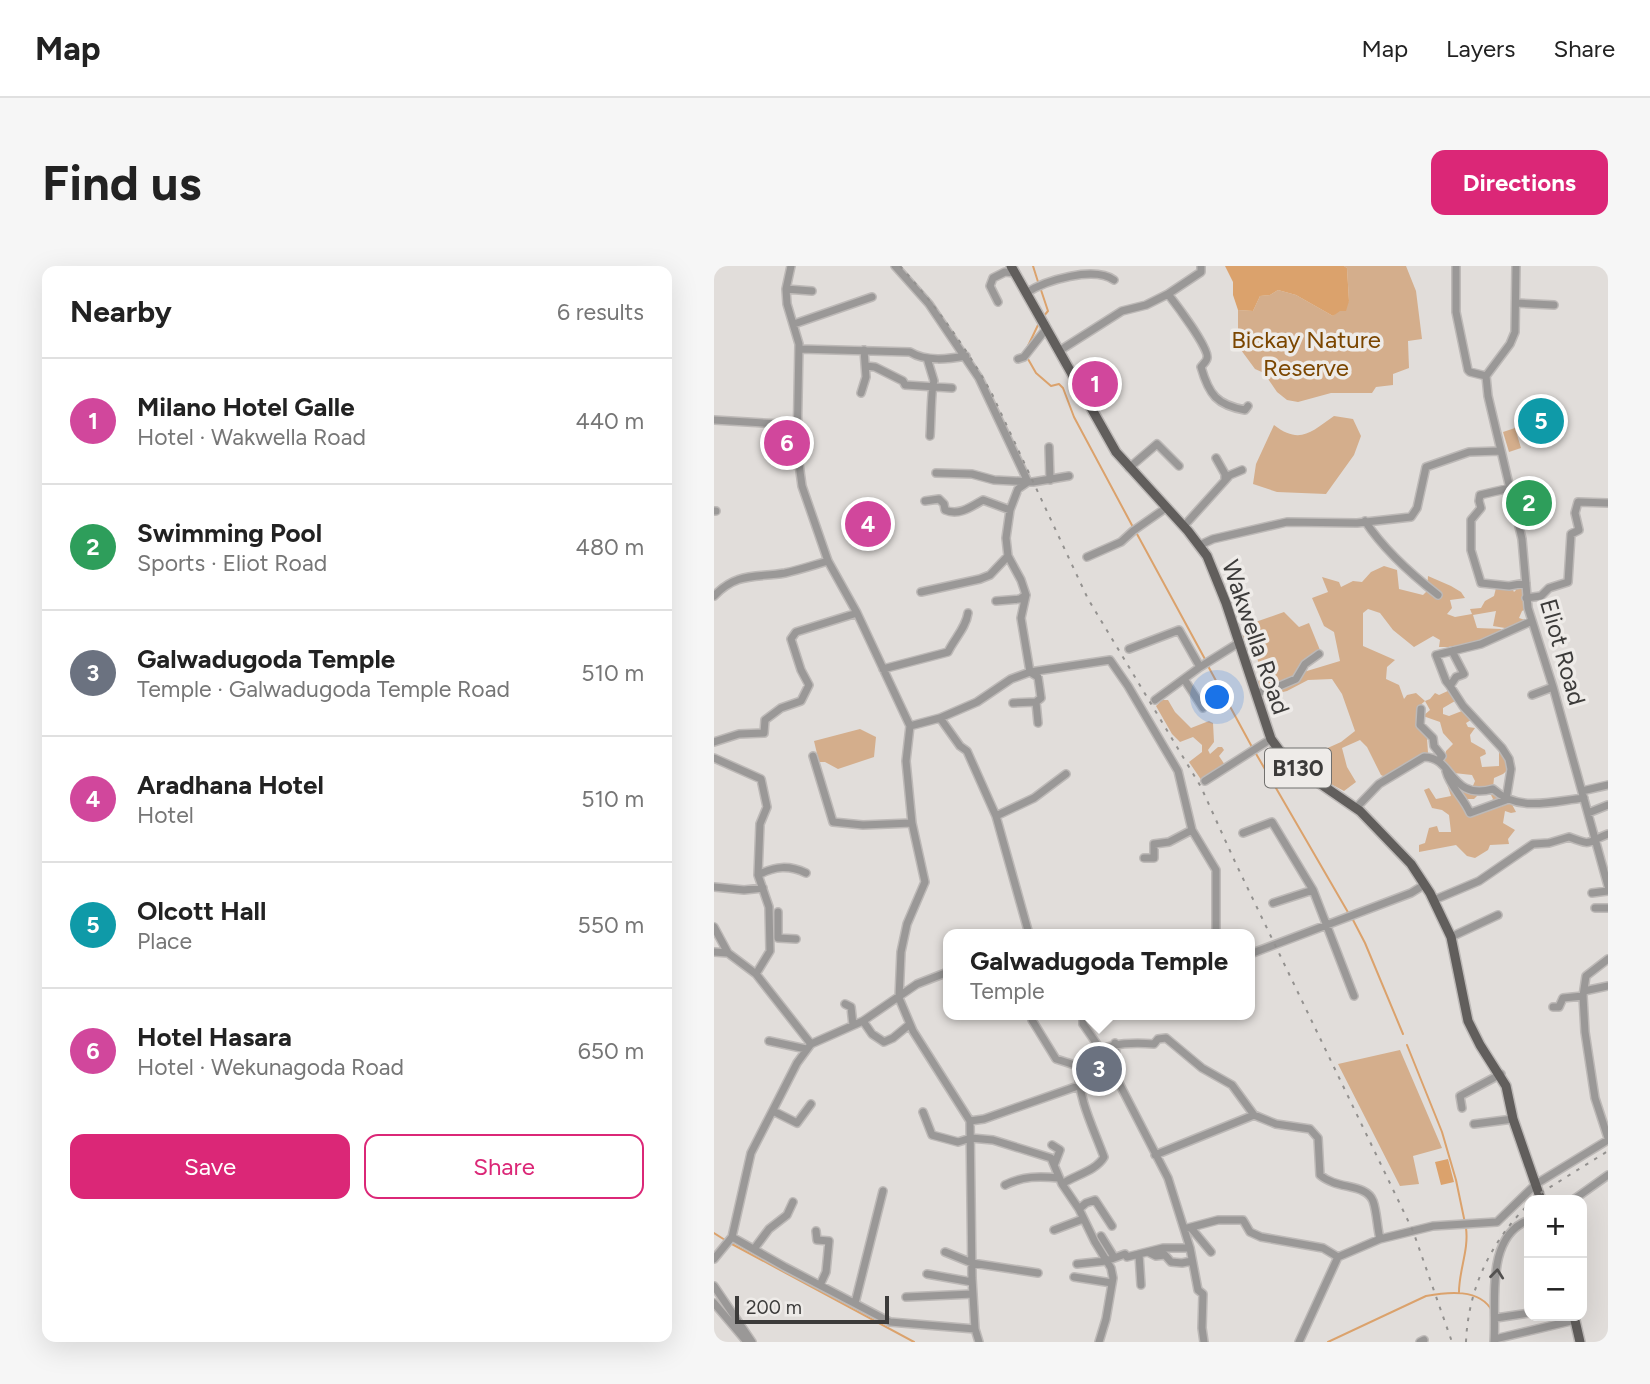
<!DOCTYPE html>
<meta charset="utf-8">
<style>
:root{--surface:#fff;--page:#f6f6f6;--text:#222;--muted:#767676;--line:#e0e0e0;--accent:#db2777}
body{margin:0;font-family:Figtree,sans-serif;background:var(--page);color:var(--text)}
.controls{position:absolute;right:21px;bottom:21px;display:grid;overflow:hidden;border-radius:14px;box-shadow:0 7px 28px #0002}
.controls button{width:63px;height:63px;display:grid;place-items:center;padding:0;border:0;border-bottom:2px solid var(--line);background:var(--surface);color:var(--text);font:35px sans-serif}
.scale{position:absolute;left:21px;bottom:18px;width:154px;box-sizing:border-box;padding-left:7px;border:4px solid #3c3b3a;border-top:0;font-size:19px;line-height:24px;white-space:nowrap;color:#3c3b3a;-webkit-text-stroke:5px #eeebe8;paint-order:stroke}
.you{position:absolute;left:504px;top:432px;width:24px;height:24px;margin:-18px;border:5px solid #fff;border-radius:50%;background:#1a73e8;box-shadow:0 0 0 10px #1a73e833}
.badge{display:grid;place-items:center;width:46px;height:46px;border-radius:50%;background:var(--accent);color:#fff;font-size:23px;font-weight:700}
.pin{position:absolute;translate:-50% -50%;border:4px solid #fff;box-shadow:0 2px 7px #0006}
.popup{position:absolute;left:229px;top:663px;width:312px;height:91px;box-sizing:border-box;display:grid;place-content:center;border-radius:14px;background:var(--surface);filter:drop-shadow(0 2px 5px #0005);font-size:23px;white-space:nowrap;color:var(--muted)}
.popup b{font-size:26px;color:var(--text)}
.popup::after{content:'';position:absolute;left:50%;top:100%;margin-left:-14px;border:14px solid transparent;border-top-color:var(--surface)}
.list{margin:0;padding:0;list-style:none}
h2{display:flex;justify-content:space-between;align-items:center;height:91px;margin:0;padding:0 28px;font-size:30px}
h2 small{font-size:23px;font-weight:400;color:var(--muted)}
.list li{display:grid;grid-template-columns:46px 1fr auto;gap:21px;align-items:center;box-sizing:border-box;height:126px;padding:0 28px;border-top:2px solid var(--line)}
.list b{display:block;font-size:26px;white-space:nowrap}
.list p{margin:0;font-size:23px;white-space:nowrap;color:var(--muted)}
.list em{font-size:23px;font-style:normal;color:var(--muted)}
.actions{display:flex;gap:14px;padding:21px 28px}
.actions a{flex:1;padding:16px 0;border:2px solid var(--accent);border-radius:14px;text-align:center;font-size:24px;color:var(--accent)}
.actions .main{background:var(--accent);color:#fff}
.map{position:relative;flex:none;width:894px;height:1076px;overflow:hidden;border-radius:14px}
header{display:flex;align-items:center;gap:42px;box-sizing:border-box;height:98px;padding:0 35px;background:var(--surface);border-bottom:2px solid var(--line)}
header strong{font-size:33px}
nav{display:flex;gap:38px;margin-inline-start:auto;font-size:24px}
.intro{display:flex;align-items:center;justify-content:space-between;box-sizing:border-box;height:168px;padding:0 42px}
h1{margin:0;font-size:49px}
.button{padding:18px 32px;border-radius:14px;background:var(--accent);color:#fff;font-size:24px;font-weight:700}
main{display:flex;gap:42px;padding:0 42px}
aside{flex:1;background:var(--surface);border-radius:14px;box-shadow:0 7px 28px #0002}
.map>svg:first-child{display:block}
</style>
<header>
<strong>Map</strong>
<nav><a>Map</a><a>Layers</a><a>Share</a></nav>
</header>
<div class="intro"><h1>Find us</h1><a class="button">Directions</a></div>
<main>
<aside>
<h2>Nearby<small>6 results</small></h2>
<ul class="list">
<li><span class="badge" style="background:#d1479c">1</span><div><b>Milano Hotel Galle</b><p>Hotel · Wakwella Road</p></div><em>440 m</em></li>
<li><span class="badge" style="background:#2e9e5b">2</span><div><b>Swimming Pool</b><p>Sports · Eliot Road</p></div><em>480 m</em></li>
<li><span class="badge" style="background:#6b7280">3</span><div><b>Galwadugoda Temple</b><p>Temple · Galwadugoda Temple Road</p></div><em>510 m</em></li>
<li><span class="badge" style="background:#d1479c">4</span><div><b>Aradhana Hotel</b><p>Hotel</p></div><em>510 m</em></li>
<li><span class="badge" style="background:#0f9aa8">5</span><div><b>Olcott Hall</b><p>Place</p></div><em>550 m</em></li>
<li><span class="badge" style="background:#d1479c">6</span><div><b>Hotel Hasara</b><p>Hotel · Wekunagoda Road</p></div><em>650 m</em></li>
</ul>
<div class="actions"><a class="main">Save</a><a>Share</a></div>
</aside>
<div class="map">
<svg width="894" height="1076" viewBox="0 0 894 1076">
<rect width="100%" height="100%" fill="#e1ddda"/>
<!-- green -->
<path fill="#d4ae8c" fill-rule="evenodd" d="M630,0H692L702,25L708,73L694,75L695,102L679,108V119L662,121L658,127H617L584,136L573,134L563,126L550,107L541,103L527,84L524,78V44L539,45L546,30L556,29L564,24L582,29L619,50L635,35L633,2Z
M620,150L639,153L647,170L640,189L612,228L563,226L539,218L542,198L560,159C586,179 597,166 620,150Z
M801,162L807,182L795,186L789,166Z
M670,300L683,304L685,323L709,329L713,325L714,310L737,320L747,326L751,332L736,334L738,342L733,348L741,351L758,348L756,343L767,342L771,335L780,330L782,322L793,320L798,322L800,326L802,324V320L810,319L816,321L814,342L808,345L805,352L811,354L797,363L779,360L782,345L759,349L763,362L787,363L792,371L734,381H725L726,374L719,370L700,381L679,364L666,347L654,343L649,347V380L681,394L673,401L672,413L685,419L690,433L693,429L702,427L711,435L716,433L721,427L725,429L736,424L743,428L741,435L729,442V448L735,450L753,443L758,449L757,454L752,457L754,461L761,462L756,469L757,476L771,484L772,488L766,491L768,501L785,500V485L795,493L796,502L789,508L780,512L779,522L792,527L802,546L797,547L791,545L789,557L801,564L794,573L795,578L776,579L774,584L761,592L753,590L742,579L705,586V579L711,577L715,562L723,560L725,566H737L735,549L728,544L718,542L710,524L715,522L722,533L737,530L731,512L738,506L730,496L732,485L739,478L729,467L726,456L709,450L716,444L711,435L704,441L702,458L713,472L714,487L671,511L667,509L653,481L646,474L628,482L633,501L642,516L630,525L613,516L618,505L612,493L596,501L591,495L598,489L627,476L641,465L628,428L618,413L594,414L573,425L549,431L541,421C553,407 542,390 535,375L530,376L527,361L570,346L585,361L595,357L608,389V391L591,397L583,408L626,395L620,366L610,360L598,332L614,326L608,311L625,316L627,321L639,315L648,316L657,306ZM740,507L758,509L761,515L758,522L762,526L756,528L741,516L742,509ZM775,525L779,533L776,538L754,547L753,533H760L764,529L763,526Z
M448,434H454L461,446L477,462L495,455L499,457L500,476L494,484L496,488L504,481H508L510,484L505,490L511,499L488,515L475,496L488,486V479L479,471L466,476L458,468L442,440Z
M146,463L162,471L160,491L124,503L111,496H105L100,475Z
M686,784L728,882L699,890L705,918L686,920L624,798Z"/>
<!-- water -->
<path fill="#dba26c" d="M511,0H630L633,2L635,35L632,45H626L619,50L582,29L564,24L556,29L546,30L539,45L524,44L519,29V16Z
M820,226L823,246L810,248L806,228Z
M734,893L740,916L727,919L721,896Z"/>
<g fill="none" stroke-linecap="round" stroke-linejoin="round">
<!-- stream -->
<path stroke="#dba26c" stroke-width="2" d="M319,0L325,19
M327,24L334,45L329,51
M313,82L324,59
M314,93L322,107L337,120L345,118L349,122L360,151L420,263
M423,268L492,395
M494,400L538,481
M541,486L635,648
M638,652L651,677L689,768
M693,779L728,866L742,914L751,957
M0,967L11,974
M16,977L200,1076
M745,1026C745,1004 755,984 752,962
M614,1076L712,1030C733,1026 766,1022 778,1045"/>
<!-- minor casing -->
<g stroke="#bdb9b7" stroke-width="10">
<path id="minor" d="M77,0L72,23L73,38L85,78L83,183L88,220L114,295L143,347L196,460L192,495L198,557L211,616L193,658L187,686L185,732L199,765L256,855L258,1012L261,1063L265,1076
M181,0L215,38L265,112L314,216L304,223L296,244L292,272L294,290L307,314L312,329L307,352L316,406L324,411L327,432L322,436L299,437
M742,0V46L754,104L756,106L772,110
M802,0L801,66L796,78L772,110L774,130L808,273L814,342L839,421L894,620
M72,23L98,25
M312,27C332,14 380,0 400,14
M454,28L487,6V0
M284,36L276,20L279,12L291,6L301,7
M802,37L840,39
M80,58L158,31
M85,83L196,86C212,96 235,93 252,90
M345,85L408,45L432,39L454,28C461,37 496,83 493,92C493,95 489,98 487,101C495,129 503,139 531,144L534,140
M213,92L220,115C217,121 217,159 216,170
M304,93L310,91L332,63
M152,100L161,101L189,115L191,119L238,122
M147,127L152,111L150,84
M0,154L83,159
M335,181L336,214
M502,192L511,208V214
M415,202L443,178L465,200
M222,207L258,208L280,214L319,216L355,210
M796,222L766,229L765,235L767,242L757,254V284L767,317L795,320L812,317
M211,235L225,233L230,238L231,244C245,250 257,241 269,234L296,244
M0,245H2
M651,255C670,284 697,308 724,329
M470,260L516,209L528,204
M486,279L499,273L573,256L643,257L697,251L703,242L712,201L755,186L787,185
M373,291L407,276L419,265L452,242
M207,326L266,313L276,309L294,290
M0,330C23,306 41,312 71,307C85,304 100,299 114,295
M812,332L827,330L835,322L854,316L857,268L865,264L861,247L864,236L894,237
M282,335L306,333L312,329
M415,383L465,364L486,401L526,376
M738,385L750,408L742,411L736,420L732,415L722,389L767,378L818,355
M169,403L234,386C240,373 252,362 254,347
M470,413L489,442
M542,427L556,424L582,413L591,398L605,388
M818,429L839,421
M441,434L486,401
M322,436L324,457
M707,443L706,459L719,472L720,480L728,490L724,495
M226,452L246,480L253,485L282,550L315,668
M196,460L226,452L263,436L297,413L316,406L396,394L414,420L464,505L478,564L502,604V668
M0,476L25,468L50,467L51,454L67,442L87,435L95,419L87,404L77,373L82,366L143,347
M99,490L119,556L149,559L198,557
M0,492L47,513L53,541L46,558L44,609L55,641L56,685L42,708
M732,505C736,521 750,532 756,547L792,534L797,503L795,493L788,482L749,440L736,420
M491,515L557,473
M868,525L894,519
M642,542L665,518L710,491C740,491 735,535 779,523C805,547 839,535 870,532
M874,547L894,539
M282,550L320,532L352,508
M529,567L558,556L599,624L640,730
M430,592H440V578L455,576L478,564
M44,609C61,600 75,599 92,607
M0,621L30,624L49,622
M878,627L894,625
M720,634L765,615L819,578L835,577L855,571C879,580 871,577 894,568
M559,637L599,624
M881,642H894
M64,646V672L82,673
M0,661L14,687L42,708L97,778
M737,671L784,649
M0,686L14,687
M536,688L697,627L710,619
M894,693L872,710L869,730L871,766L881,832L894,872
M870,725L894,720
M131,738L137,741L139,759
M839,741H845L849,732L869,730
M318,749V754L342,793L364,800C384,777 412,776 440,778L444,773L452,772L488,802L518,819L540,849L562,858L596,863L604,872L606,909C623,924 652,917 659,935C663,946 663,961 666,973
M369,749V758L387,784
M149,755L158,768L170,776L179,772L196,758
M55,775L92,783
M401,777L404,815L454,912L476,982L484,1024L489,1028L488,1062L490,1076
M748,842L746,830L787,808
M59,845L83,857L97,838
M209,846L218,869L244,876L257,872L279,874L337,892L348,918L365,943L381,976L397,1002L399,1012L392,1053L385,1076
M256,855L270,853L364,820
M760,858L799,853
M338,879L346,884L341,897
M441,889L540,849
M348,918C361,909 382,905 390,891C379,861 364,833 364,800
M291,919C309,910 325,910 345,912
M859,934L894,909
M365,943L372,937L381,934L398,960
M477,962L497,986
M470,963L504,954H529L536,966L547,971L609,982L624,991
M340,964L369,953
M102,965L103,974L115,975L112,1006L106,1019
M387,970L400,991
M18,971L71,1001L176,1056L261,1063
M40,983L55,963L73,949L79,936
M231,986L258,997L324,1007
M434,986L442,990L451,989L457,996L468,997L478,995
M425,988L427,1019
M0,993L18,971L37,887L83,797L97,778L149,755L203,718L234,706
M363,998L392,995L411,988L413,991L449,982H476
M213,1008L258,1016
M360,1011L398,1017
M0,1020L38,1076
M192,1031L259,1028
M0,1037L33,1076
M141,1037L169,925
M782,1052L815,1047
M781,1073L861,1054
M585,1076L624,991L666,973L719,960L783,956L822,918L894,874
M706,1076L710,1074
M780,1076C783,1038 770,970 815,954"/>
</g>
<!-- major casing -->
<g stroke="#bdb9b7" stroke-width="12">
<path id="major" d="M297,0L402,186L474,265L493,290L512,337L557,473L568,488L579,499L646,545L697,598L716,627L737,671L754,755L766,779L792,820L799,853L827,934
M860,1050L866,1076"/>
</g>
<!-- minor -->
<use href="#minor" stroke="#9a9897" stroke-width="7"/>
<!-- major -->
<use href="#major" stroke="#615e5c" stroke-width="9"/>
<!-- rail -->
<path stroke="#93918f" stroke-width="2" stroke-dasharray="3.5 7" stroke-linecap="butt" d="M186,0C222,40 252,81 278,128L374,333L487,521L522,598L699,965L738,1076
M819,934L825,928L894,885
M752,1076C754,1023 777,975 815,938"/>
</g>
<!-- one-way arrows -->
<defs><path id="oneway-chevron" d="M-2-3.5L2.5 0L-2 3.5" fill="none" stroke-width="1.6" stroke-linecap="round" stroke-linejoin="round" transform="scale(1.75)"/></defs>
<use stroke="#545251" href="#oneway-chevron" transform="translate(783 1008) rotate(-84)"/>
<g text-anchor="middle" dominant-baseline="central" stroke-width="7" stroke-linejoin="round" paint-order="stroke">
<!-- shield labels -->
<rect fill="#eeebe8" stroke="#71706e" stroke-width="2" x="551" y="482.5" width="66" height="39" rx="5"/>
<g font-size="23" font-weight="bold" fill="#3c3b3a">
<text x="584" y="502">B130</text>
</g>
<!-- park labels -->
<g font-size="24" fill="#7b4600" stroke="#eeebe8">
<text x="592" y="73">Bickay Nature<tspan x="592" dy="28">Reserve</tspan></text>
</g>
<!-- street labels -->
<g font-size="24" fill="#3c3b3a" stroke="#eeebe8">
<text transform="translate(542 371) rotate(71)">Wakwella Road</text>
<text transform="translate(849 386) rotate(74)">Eliot Road</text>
</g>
</g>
</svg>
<div class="controls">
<button>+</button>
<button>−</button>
</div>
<div class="scale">200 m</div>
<div class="you"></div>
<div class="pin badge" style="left:381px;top:118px;background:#d1479c">1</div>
<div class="pin badge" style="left:815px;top:237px;background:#2e9e5b">2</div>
<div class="pin badge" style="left:385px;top:803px;background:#6b7280">3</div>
<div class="popup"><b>Galwadugoda Temple</b>Temple</div>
<div class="pin badge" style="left:154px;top:258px;background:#d1479c">4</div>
<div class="pin badge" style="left:827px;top:155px;background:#0f9aa8">5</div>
<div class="pin badge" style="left:73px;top:177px;background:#d1479c">6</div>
</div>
</main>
